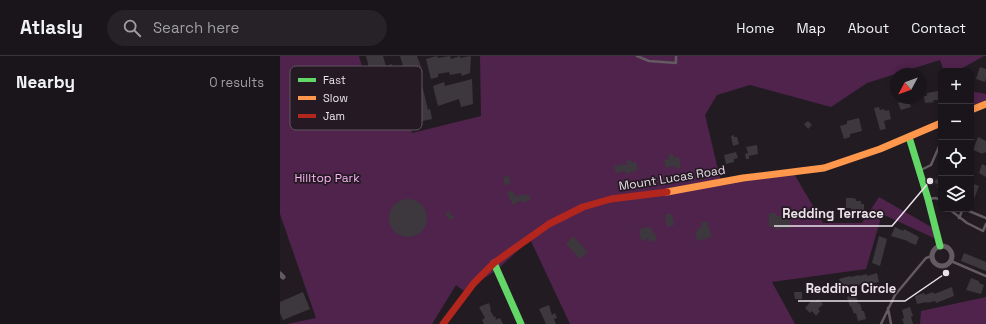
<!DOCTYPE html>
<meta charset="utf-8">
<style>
:root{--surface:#1a151a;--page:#272227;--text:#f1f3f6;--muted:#9f9fa2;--line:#383439}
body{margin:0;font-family:"Space Grotesk",sans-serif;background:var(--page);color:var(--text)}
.controls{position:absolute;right:12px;top:12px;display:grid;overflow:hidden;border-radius:8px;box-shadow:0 2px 6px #0003}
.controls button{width:36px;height:36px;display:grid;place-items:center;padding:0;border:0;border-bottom:1px solid var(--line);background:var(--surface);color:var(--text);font:20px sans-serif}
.compass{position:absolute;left:610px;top:12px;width:36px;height:36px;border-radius:50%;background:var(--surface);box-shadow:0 2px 6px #0003;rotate:229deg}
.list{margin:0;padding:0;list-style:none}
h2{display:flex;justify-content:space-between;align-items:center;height:52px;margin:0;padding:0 16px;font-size:17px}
h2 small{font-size:13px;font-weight:400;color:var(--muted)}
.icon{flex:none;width:22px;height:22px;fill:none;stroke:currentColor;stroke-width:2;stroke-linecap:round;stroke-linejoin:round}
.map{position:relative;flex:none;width:706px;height:268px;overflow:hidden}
header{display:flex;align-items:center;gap:24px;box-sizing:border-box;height:56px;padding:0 20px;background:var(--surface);border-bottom:1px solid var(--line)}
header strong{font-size:19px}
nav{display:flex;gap:22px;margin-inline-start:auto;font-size:14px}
.search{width:280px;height:36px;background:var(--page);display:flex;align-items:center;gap:10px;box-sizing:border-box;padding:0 14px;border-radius:22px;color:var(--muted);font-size:15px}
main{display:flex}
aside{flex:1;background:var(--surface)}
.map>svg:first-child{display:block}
</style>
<header>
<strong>Atlasly</strong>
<div class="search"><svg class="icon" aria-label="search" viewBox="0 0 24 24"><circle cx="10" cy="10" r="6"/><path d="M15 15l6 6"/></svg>Search here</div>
<nav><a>Home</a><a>Map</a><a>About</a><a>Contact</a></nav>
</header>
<main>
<aside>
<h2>Nearby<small>0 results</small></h2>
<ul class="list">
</ul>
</aside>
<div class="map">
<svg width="706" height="268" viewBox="0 0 706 268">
<rect width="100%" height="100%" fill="#221c22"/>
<!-- green -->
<path fill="#4f234c" d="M0,0H79L96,57L126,49L132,77L201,60L200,0H704L679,14L680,15H664L660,4L587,27L551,51L470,29L437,39L425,59L441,126L513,116L543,167H582L599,141L653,172L656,183L602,158L586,213L492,226L515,268H290L250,183L217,214L184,235L176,229L152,268H7L36,262L0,158Z
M691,35L706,38V44L691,50Z
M706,241V268H640L641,255Z"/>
<!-- building -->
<path fill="#3d383d" d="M86,0H103L106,10L112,8L115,17L106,20L107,24L93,28Z
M120,0H137L143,16L126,20Z
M157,0L158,2L170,0L171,3L180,0V2L190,0L191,1L190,17L182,20L181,17L170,19L169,16L158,18V21L151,23L146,3Z
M700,11L706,13V22L705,26L696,23Z
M137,23L138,30L142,29L148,54L150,53L152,63L134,67L129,44H125L126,46L99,52L94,34L104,32V33L127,28V26Z
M192,23L193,48L181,51L179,43L158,50L153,30L164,26L165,30Z
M658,35V38L661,37V44H653L654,46L645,47L644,40H647V37Z
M628,44L631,51L621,54L618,47Z
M599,51L600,54L604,53L605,55L609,54L611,63L604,65L606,73L600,74L594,52Z
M579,62L582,75L570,78V81L564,83L560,70L567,68V65Z
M528,65L532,69L528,73L524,68Z
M454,79V81H457L459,88L453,90L451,80Z
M698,81L706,85V97L704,96L703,98L693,94Z
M477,89L478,98L469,100V103H466L465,98L468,97L466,91Z
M456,96L458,102L454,103V106L446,108L444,99Z
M393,98L394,102L395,101H399L401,112L396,113L395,110L386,112L384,104L389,103L388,99Z
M351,104L352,107L356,106L358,114L345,118V115L336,117L334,110L343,108L344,109H347L346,105Z
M702,108L706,110V121L699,117Z
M229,120L230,128L225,129L223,121Z
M656,123L661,125V133L657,131L658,128L654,127Z
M691,127L699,130L694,143L691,142Z
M231,134L237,141L239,139L243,138L244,140L248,138L251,143L242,147L241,144L233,149L227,138Z
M566,142H573L576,143V145H581V148H584V154L576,155V156H571V152H566Z
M109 162a19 19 0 1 1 38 0a19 19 0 1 1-38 0Z
M169,155L174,162L170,164L165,158Z
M390,157V159L392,158L394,169L387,171L385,159Z
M489,157H496V160H503V162H510V172H500L498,174H496L495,171H489Z
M427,165L432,181L417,185L415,176L418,175L417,173L422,171L421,167Z
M371,171L373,177H375L376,184L369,186L368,182L361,185L359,174L363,172Z
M615,171L623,175L624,173L639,181L636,189L628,186V185L611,180Z
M293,180L308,196L300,203L286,188Z
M599,180L607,183L600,210L592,207Z
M684,197L706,206V215L681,205Z
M597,217L599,226L590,228L589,227L573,230L572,228L562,231L559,223L570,220L571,221L579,219V220L587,218V220Z
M691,222L699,225V227L704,229L701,238L686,234Z
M672,231L674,240L656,247L655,245L647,247V246L637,248L635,240L644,237L645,239L653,236L654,238Z
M23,236L30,253L3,264L0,257V246Z
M514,236H522V243H515Z
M576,238L578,248L580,247L582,255H584L586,263L578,265L576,257L574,258L571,250L570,251L567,241Z
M538,243L543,248L538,253L540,255L536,260L532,255L530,257L525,252L532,244L535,246Z
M209,247L211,253L210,254L214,261L215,260L216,263L215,264L220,262L223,268H204L202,264L205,262L199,251Z
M269,249L272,259L275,257L277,262L274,263L276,268H266L261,257L259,253Z
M630,251L633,260L631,261L633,268H624L622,263L624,262L622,254Z"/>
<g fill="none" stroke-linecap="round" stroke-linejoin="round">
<!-- lane -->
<path stroke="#635a62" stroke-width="2.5" d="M357,0L369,5L396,7V0
M639,115L651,109L661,86
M648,143L656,142L661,145
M669,153L687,167L703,175L706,168
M684,153L706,162
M679,162L683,153
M671,205L706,220
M608,252L611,268
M601,268L615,239L646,202L652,200"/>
<!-- street -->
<path stroke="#635a62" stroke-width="5" d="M652 200a10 10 0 1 1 20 0a10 10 0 1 1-20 0Z
M0,218L3,221"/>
<!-- fast -->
<path stroke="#63d668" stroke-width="7" d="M629,81L648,143L660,190
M214,207L241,268"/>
<!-- slow -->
<path stroke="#ff974d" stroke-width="7" d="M691,54L706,48
M387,136L463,122L544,112L600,93L661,67"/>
<!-- jam -->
<path stroke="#b3261e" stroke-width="7" d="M163,268L194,227L214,207L269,168L303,151L331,143L387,136"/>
</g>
<g text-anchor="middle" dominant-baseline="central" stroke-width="3.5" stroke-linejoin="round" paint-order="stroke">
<!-- park labels -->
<g font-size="12" fill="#f9b5f1" stroke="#251924">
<text x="47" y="122">Hilltop Park</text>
</g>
<!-- street labels -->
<g font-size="12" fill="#eae2e9" stroke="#251924">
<text transform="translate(392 122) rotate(-9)">Mount Lucas Road</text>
</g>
</g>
<!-- legend -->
<rect x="10" y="10" width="132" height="64" rx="6" fill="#251924" stroke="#60555f" stroke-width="1"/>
<rect x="18" y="22" width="18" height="4" fill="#63d668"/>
<rect x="18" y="40" width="18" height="4" fill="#ff974d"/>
<rect x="18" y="58" width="18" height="4" fill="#b3261e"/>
<g font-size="11" fill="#eae2e9">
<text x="43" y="28">Fast</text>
<text x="43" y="46">Slow</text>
<text x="43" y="64">Jam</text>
</g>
<!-- callouts -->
<path fill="none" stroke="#eae2e9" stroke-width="1.5" d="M650 125L612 170H494M666 217L625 245H518"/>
<g fill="#eae2e9" stroke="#251924" stroke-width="1.5">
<circle cx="650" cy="125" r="4"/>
<circle cx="666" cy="217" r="4"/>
</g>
<g font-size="13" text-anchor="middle" font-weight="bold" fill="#eae2e9" stroke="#251924" stroke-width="3.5" stroke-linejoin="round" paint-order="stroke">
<text x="553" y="162">Redding Terrace</text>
<text x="571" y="237">Redding Circle</text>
</g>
</svg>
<div class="controls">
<button>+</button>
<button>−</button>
<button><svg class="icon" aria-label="locate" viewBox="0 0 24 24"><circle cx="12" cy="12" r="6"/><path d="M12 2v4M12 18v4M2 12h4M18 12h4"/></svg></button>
<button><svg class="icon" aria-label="layers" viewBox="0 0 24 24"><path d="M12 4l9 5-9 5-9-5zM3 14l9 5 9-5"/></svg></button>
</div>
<svg class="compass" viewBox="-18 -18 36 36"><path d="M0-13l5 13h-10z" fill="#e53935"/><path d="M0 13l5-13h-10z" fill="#9f9fa2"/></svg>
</div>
</main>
